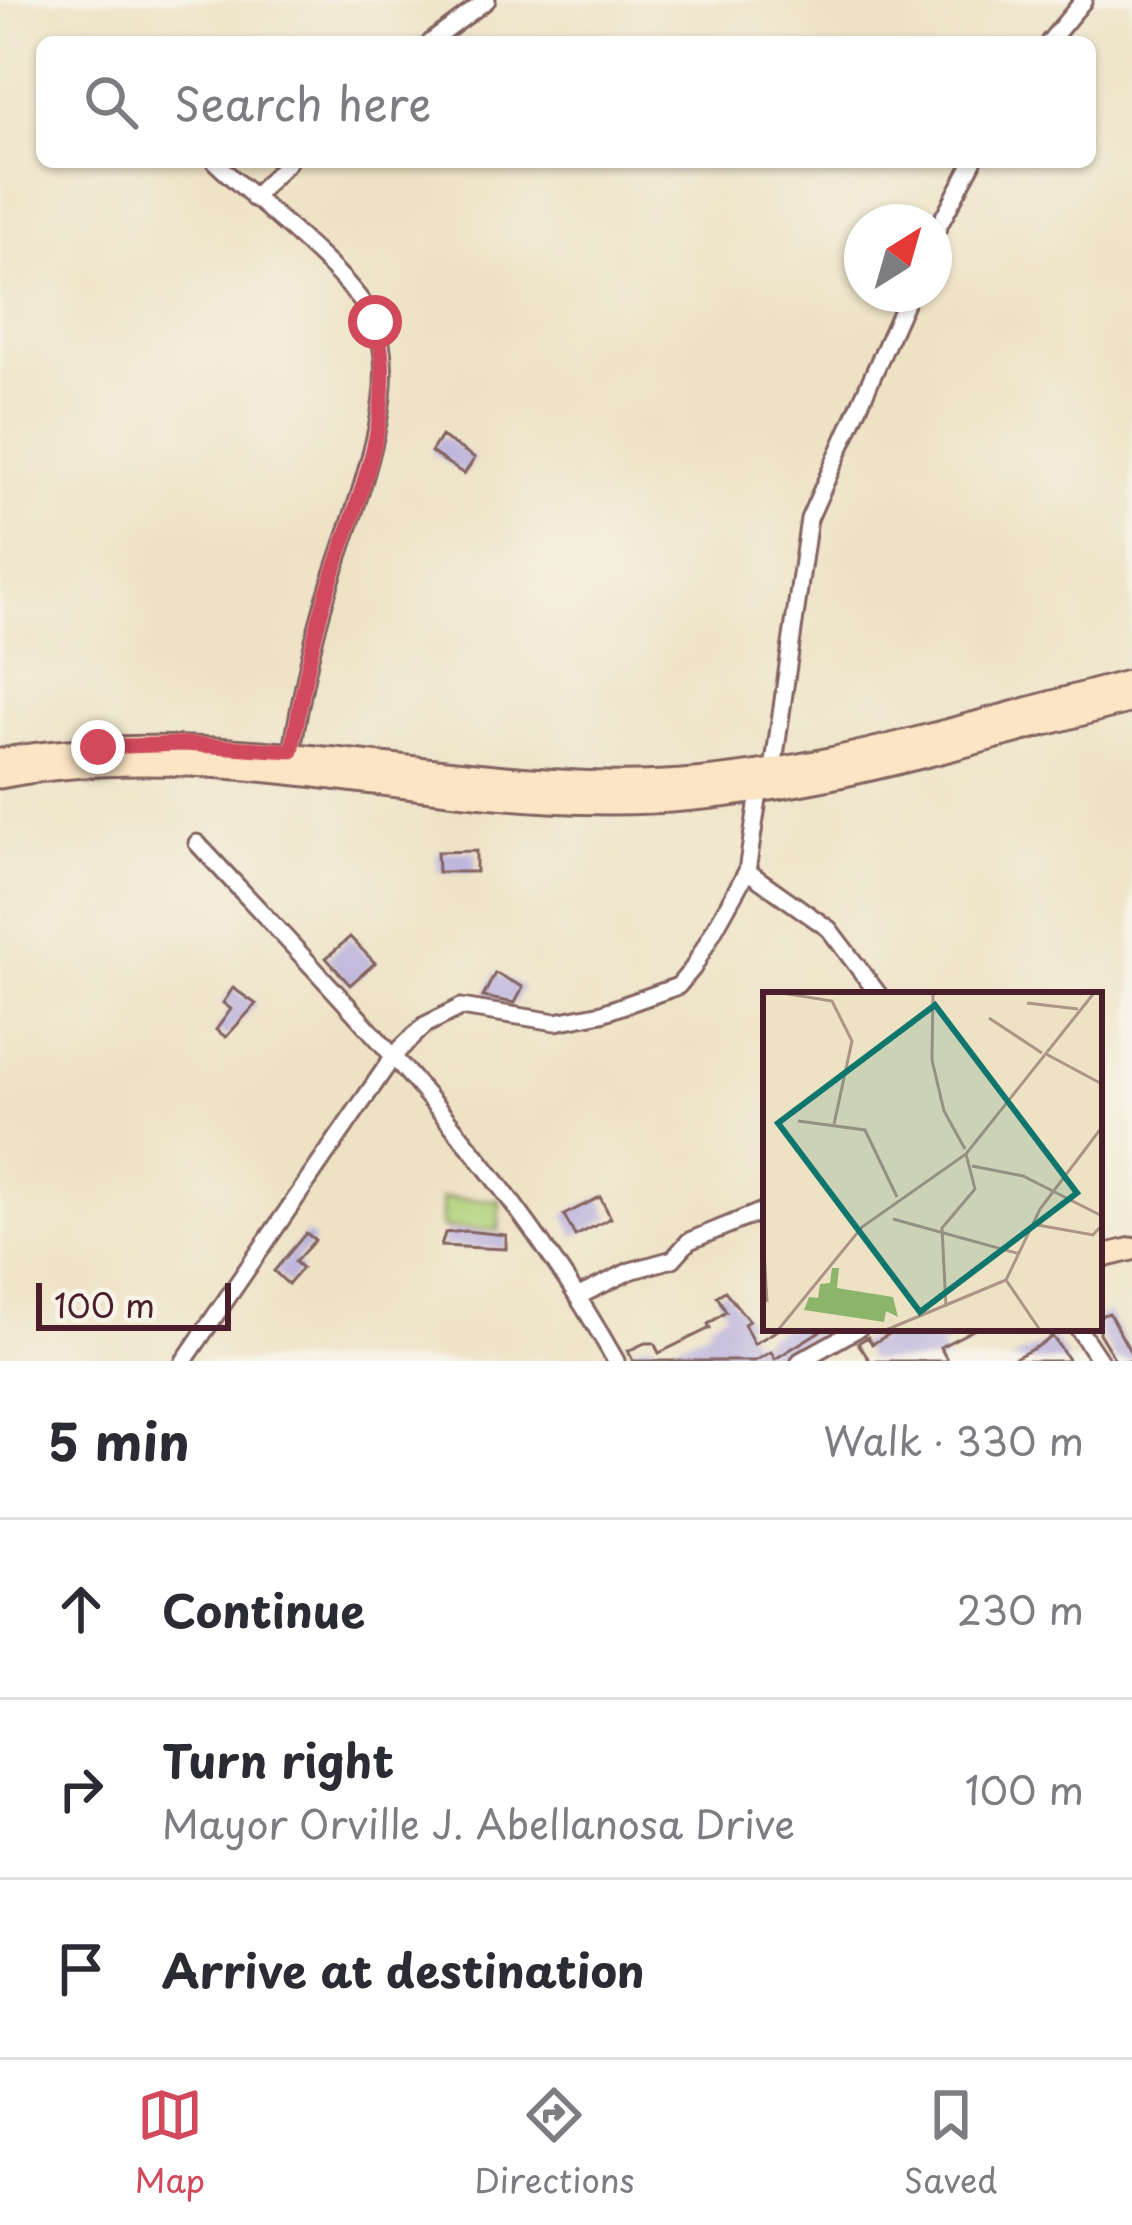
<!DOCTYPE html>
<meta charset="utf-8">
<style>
:root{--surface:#fff;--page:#f2f2f3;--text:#2b2b33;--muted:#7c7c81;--line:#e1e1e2;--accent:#d1495b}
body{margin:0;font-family:"Playpen Sans",sans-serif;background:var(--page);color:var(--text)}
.compass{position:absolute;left:844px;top:204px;width:108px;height:108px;border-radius:50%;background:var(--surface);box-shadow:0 3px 9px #0004;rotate:37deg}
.scale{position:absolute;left:36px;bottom:30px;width:195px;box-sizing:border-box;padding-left:12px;border:6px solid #4a1f2b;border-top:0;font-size:33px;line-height:42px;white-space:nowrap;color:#4a1f2b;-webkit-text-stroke:9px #f7f3e8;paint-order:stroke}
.stop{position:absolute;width:36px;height:36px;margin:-27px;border:9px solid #d1495b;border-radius:50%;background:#fff}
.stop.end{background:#d1495b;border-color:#fff;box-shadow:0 3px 12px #0008}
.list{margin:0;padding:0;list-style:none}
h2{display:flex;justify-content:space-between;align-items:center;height:156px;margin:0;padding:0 48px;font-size:51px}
h2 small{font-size:39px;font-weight:400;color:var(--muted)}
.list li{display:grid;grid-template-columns:78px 1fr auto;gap:36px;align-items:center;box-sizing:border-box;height:180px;padding:0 48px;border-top:3px solid var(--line)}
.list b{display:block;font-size:45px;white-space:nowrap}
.list p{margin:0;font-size:39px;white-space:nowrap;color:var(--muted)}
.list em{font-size:39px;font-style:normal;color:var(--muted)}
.icon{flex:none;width:66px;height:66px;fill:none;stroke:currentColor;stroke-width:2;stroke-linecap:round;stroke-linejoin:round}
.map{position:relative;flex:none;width:1132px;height:1361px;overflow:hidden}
.search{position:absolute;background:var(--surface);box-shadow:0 3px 9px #0004;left:36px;right:36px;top:36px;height:132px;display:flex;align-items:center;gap:30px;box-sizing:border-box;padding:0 42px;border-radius:18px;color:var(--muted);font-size:45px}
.sheet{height:696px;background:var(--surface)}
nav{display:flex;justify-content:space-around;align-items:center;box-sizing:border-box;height:168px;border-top:3px solid var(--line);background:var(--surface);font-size:33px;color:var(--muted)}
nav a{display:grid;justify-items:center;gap:6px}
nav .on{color:var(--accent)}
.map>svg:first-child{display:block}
</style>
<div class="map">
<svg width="1132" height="1361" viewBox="0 0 1132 1361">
<rect width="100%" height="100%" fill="#f7f3e8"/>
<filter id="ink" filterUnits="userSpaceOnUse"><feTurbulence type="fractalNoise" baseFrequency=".00833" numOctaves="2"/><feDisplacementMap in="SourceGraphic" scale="24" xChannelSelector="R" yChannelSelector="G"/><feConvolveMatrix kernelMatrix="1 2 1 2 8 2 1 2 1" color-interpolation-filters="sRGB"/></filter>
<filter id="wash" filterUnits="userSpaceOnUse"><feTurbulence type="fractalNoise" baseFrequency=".004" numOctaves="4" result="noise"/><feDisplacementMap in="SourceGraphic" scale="48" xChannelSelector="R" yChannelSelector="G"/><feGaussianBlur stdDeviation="2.7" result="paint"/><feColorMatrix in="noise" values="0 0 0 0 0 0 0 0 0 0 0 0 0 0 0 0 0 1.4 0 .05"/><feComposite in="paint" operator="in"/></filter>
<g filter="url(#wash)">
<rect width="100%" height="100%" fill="#eee2c4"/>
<!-- green -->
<path fill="#b0d27a" stroke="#7d7852" stroke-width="3" d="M442,1198L500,1200L499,1230L442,1228Z"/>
<g id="blocks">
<!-- building -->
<path fill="#b9b0db" d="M441,436L475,458L464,474L431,452Z
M476,851V872H438L437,852Z
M350,937L375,963L350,985L326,958Z
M495,973L523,987L515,1003L483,997Z
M233,988L256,1004L226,1037L216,1030L231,1009L223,1003Z
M600,1197L611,1218L575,1236L564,1215Z
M466,1231L506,1235V1249L441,1246L445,1233Z
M306,1233L315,1240L295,1262L302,1268L288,1284L274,1271Z
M725,1291L749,1321L744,1324L754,1344L781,1328H825L775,1359L771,1352L754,1361H633L628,1351L645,1343H654L659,1353L710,1328L708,1324L726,1312L717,1296Z
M1109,1313L1132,1355V1361H1116L1099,1333V1316Z
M900,1328H975V1329L940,1347L948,1361H870L858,1343L868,1337L872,1344Z
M1052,1336L1069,1361H1009L1044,1343Z"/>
</g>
</g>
<g filter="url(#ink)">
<use href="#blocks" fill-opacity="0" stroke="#836361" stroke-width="3"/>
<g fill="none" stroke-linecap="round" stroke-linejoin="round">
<!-- street casing -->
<g stroke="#836361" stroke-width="21">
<path id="street" d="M431,42L487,0
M1049,42L1084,0
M215,162C255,201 355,276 375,324C405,392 348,523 328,590C311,643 301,696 292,751
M253,198L288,162
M934,235L973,162
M773,770L809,519L909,294
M197,843C349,1007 506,1165 616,1361
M747,871L829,929L879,995
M579,1296L630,1271L673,1259L689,1241L765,1210
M1078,1328L1100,1361
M184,1361L395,1054L425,1025L461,1007L556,1022L602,1013L678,986L693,968L747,871L759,793
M800,1361L859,1328"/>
</g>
<!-- secondary casing -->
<g stroke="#836361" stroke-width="27">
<path id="secondary" d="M0,760C205,723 403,778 607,783C785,787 961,724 1132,681
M0,777C204,737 403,802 607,803C787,804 959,745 1132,701
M1099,1257L1132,1249"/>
</g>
<!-- street -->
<use href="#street" stroke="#fff" stroke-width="15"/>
<!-- secondary -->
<use href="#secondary" stroke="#fce5c4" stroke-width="21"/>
</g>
</g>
<g fill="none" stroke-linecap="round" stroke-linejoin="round" filter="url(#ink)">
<!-- route -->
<path stroke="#d1495b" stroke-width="15" d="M98,747L183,744L292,751C301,696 311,643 328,589C353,509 402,407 375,322"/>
</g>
<!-- overview -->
<g transform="translate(763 992)">
<rect width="339" height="339" fill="#eee2c4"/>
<path d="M69,276H76L74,296L130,305L135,325L123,319L121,330L41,318L46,305L55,306L57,292L67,291Z" fill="#8cb46a"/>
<path fill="none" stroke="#ac9487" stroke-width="3" d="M19,1L69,9L89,49L71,132M170,1L169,68L181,119L202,157M264,11L315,17M226,26L279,61M283,62L339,92M35,129L102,138L134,205M209,174L260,184L339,224M130,227L257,262M269,232L330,243L339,233M0,243L4,310M243,288L277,338M183,315L179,236L212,197L203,162M15,338L99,235L203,162L331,1M123,338L243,288L277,217L339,135"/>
<path fill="#0f766e" fill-opacity="0.15" stroke="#0f766e" stroke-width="6" d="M172,13L314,201L157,320L15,131Z"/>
<rect width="339" height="339" fill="none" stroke="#4a1f2b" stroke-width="6"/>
</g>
</svg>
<svg class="compass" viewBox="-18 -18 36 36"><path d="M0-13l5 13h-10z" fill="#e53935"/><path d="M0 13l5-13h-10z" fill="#7c7c81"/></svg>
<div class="scale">100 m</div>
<div class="stop" style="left:375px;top:322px"></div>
<div class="stop end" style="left:98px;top:747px"></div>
<div class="search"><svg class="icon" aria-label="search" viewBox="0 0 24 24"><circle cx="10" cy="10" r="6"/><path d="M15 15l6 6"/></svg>Search here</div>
</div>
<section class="sheet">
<h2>5 min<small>Walk · 330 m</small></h2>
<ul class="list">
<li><svg class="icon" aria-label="ahead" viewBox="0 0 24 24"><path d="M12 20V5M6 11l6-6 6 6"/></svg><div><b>Continue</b></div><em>230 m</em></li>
<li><svg class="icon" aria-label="right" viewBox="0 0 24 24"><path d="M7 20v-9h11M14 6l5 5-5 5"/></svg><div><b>Turn right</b><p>Mayor Orville J. Abellanosa Drive</p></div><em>100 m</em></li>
<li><svg class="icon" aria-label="arrive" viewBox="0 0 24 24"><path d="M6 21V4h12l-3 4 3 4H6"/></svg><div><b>Arrive at destination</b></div></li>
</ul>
</section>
<nav>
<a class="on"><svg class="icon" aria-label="map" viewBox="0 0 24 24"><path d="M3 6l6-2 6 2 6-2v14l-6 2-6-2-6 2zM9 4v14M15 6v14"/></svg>Map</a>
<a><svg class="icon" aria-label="directions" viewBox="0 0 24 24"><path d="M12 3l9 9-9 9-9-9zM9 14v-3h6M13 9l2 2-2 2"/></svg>Directions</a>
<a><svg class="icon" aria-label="saved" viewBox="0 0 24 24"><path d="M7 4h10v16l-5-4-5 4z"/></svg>Saved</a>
</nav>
